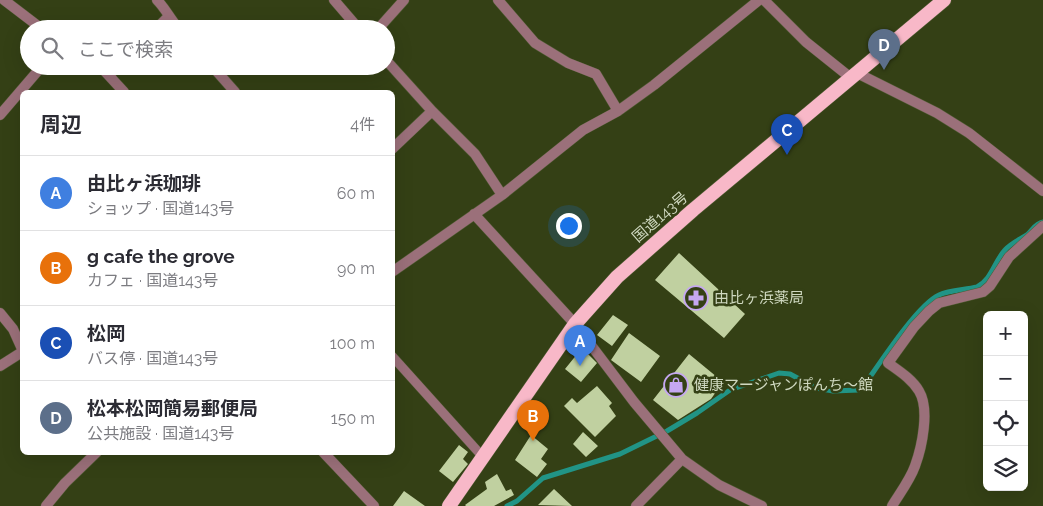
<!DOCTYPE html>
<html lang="ja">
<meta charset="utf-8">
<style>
:root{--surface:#fff;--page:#f2f2f3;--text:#2b2b33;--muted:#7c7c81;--line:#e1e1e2;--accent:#706388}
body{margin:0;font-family:Raleway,"Noto Sans JP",sans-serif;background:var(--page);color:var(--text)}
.controls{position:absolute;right:15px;bottom:15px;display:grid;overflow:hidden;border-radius:8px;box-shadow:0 5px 20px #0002}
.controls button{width:45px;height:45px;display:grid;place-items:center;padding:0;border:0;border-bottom:1px solid var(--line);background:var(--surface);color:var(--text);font:25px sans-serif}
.you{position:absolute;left:568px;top:225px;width:18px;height:18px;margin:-12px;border:4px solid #fff;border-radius:50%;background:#1a73e8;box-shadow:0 0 0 8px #1a73e833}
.badge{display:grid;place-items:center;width:32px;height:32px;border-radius:50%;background:var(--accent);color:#fff;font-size:16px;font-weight:700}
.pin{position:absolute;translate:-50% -41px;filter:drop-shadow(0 1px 2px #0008)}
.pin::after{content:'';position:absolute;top:26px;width:18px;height:15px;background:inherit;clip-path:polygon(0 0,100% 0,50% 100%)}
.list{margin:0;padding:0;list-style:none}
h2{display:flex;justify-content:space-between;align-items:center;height:65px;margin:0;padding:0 20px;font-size:21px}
h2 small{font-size:16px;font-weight:400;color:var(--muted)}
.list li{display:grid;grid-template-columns:32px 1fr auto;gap:15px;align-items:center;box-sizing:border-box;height:75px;padding:0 20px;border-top:1px solid var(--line)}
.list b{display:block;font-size:19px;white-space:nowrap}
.list p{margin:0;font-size:16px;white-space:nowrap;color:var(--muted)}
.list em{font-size:16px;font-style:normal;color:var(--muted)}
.icon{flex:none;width:28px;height:28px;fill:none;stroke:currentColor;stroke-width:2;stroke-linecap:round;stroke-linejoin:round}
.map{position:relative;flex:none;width:1043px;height:506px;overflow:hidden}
.search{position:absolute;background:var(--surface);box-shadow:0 5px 20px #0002;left:20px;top:20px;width:375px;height:55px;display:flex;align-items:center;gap:12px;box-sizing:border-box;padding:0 18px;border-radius:28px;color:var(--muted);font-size:19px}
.panel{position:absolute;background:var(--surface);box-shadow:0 5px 20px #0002;left:20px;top:90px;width:375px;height:365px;border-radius:8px}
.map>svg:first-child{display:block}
</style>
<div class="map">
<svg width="1043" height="506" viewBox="0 0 1043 506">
<rect width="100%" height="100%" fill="#344015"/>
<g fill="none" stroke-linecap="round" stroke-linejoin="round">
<!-- stream -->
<path stroke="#219486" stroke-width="5" d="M507,506L517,501L543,478L620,454L667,431L697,413L730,390L779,373L790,374L816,388L833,391L859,390L863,387C878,366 917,305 939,295C950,290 965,290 977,287C992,279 994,262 1005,250C1011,243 1021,239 1028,234C1033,229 1036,223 1043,222"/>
</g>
<!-- building -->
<path fill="#c0d0a0" d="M679,253L745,314L724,338L655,280Z
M613,315L628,325L612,346L597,335Z
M629,333L660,356L641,382L611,360Z
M582,348L597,363L581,382L565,369Z
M689,354L723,382L711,399L678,420L653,400Z
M597,386L612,403L609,406L616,416L595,437L564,406L572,398L577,403Z
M583,432L598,446L586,457L573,444Z
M531,435L548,449L541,459L547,464L537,477L515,460Z
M459,445L468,452L463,459L468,464L453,482L439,471Z
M497,474L506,491L511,489L514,495L494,506H466L465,505L487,489L485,482Z
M554,489L572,506L538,505Z
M404,491L425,506H393Z"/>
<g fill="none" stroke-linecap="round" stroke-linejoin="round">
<!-- service casing -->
<g stroke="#505b34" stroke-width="10">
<path id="service" d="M392,356L482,456"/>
</g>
<!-- minor casing -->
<g stroke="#505b34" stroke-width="11">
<path id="minor" d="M4,0L42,29
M157,0C166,9 170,19 179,29
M334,0L359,29
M498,0L535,43L568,63L596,74L618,111
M764,0L806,42L851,78
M156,29L168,17
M378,29L404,0
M386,60L432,111L475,154L502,195
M100,66L124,92
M212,66L235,92
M857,73L937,113L969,133L1043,191
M109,75L118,66
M0,115L42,66
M392,149L432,111
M474,214L575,324L634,402L682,459L719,485L762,506
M392,272L502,195L583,130L618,111L654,85L759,0
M0,313L13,329L22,349
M0,366L22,352
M323,452L374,506
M46,506L65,483L97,452
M636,506L682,459
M892,506C900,493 910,480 915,466C922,447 930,409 919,391C912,379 899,371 888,363L914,327L929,311L939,303L983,292L990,286L1009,257L1043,226"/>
</g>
<!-- trunk casing -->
<g stroke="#505b34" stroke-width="15">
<path id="trunk" d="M449,506L575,324L617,277L693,210L944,0"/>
</g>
<!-- service -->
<use href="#service" stroke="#9b707a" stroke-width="9"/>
<!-- minor -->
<use href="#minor" stroke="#9b707a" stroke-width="10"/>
<!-- trunk -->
<use href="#trunk" stroke="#f8b8c8" stroke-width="14"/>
</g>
<!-- icons -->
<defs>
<g id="pharmacy-ring" transform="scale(1.25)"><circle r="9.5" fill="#344015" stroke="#c5a7f1" stroke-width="1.5"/><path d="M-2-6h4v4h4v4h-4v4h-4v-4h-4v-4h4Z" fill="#c5a7f1"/></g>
<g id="shop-ring" transform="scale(1.25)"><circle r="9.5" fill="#344015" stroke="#c5a7f1" stroke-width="1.5"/><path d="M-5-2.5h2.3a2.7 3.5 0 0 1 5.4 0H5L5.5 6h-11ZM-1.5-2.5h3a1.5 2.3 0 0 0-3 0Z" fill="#c5a7f1"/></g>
</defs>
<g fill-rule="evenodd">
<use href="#pharmacy-ring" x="696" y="298"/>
<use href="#shop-ring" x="676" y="385"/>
</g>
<g text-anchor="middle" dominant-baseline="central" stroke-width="5" stroke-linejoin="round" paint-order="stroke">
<!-- street labels -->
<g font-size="15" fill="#cfd8c0" stroke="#344015">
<text transform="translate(660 217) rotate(-41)">国道143号</text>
</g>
<!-- poi labels -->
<g font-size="15" fill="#cfd8c0" stroke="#344015" text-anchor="start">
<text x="714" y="298">由比ヶ浜薬局</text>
<text x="694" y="385">健康マージャンぽんち～館</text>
</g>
</g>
</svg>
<div class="controls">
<button>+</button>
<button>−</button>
<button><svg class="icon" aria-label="locate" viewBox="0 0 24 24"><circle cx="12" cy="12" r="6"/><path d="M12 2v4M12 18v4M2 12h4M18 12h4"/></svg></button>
<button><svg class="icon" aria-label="layers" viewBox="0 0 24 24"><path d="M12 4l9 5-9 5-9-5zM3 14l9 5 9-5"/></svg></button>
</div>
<div class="you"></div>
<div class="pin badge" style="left:580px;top:366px;background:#3f7fe0">A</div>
<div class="pin badge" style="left:533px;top:441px;background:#e8710a">B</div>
<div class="pin badge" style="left:787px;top:155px;background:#1a4fb4">C</div>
<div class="pin badge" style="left:884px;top:70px;background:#5c6f8a">D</div>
<div class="search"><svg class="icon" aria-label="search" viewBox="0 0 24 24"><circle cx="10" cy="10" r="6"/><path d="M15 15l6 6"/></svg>ここで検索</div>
<section class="panel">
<h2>周辺<small>4件</small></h2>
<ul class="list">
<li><span class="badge" style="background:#3f7fe0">A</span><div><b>由比ヶ浜珈琲</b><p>ショップ · 国道143号</p></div><em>60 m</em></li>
<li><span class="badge" style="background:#e8710a">B</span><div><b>g cafe the grove</b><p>カフェ · 国道143号</p></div><em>90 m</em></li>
<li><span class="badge" style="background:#1a4fb4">C</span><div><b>松岡</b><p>バス停 · 国道143号</p></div><em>100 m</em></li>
<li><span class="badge" style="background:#5c6f8a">D</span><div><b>松本松岡簡易郵便局</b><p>公共施設 · 国道143号</p></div><em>150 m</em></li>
</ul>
</section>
</div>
